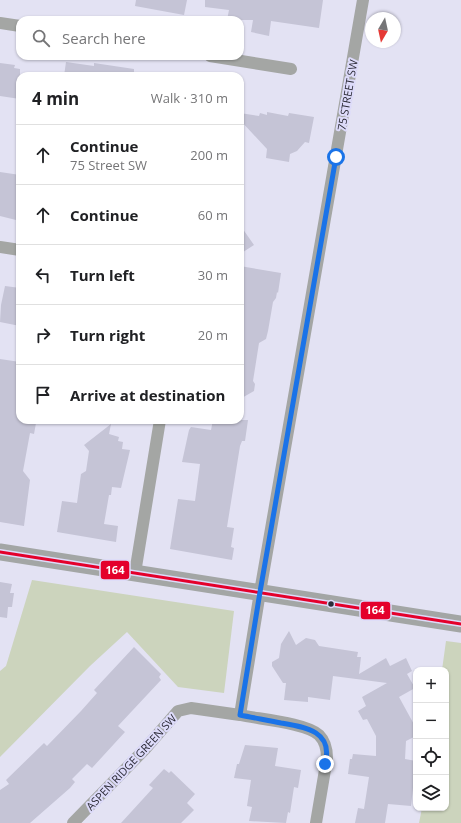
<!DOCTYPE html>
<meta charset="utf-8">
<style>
:root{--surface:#fff;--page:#f6f6f6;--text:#202124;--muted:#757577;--line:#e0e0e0}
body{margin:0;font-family:"Open Sans",sans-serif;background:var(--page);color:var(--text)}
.controls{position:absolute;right:12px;bottom:12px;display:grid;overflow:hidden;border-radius:8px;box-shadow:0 1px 3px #0004}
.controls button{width:36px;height:36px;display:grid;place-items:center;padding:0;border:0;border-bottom:1px solid var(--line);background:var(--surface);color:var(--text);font:20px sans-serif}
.compass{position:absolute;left:365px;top:12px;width:36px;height:36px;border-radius:50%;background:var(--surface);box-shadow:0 1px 3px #0004;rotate:189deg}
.stop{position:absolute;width:12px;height:12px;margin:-9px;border:3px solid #1a73e8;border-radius:50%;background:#fff}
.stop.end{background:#1a73e8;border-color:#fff;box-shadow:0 1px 4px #0008}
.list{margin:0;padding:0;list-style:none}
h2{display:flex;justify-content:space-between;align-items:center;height:52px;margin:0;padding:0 16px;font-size:17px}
h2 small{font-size:13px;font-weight:400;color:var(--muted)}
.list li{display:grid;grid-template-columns:26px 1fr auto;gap:12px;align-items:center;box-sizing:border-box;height:60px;padding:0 16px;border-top:1px solid var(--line)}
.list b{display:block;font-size:15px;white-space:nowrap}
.list p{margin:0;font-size:13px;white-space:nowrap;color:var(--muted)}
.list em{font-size:13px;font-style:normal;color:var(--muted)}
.icon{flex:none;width:22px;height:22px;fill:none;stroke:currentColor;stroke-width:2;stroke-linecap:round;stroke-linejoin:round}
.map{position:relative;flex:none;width:461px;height:823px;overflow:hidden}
.search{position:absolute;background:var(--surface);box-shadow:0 1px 3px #0004;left:16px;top:16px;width:228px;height:44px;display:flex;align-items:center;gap:10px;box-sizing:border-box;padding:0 14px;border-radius:12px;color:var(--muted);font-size:15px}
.panel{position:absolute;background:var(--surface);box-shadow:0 1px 3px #0004;left:16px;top:72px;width:228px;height:352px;border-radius:12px}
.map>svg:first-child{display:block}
</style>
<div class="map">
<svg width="461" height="823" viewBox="0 0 461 823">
<rect width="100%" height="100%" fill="#e3e2f3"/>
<!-- green -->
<path fill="#ccd4bd" d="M32,580L234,611L224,693L178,687L127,632L90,666L0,757V671L6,666Z
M446,641L461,643V823H419L422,808H446V670H442Z"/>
<!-- building -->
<path fill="#c5c4d6" d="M136,0H187L184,15L135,6Z
M205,0H323L319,28L271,21L269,36L251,32L253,20H227L229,10L205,7Z
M66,62L94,66V63L134,69V76H64Z
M0,63L15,65L14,68L20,69V99L0,96Z
M267,112L288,116L289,113L314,117L309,143L305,142L297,151L290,154L289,162L266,158L267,149L240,120V113L259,116L260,113L267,115Z
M0,172L20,175V221L0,216Z
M240,225L254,245L240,254Z
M240,266L281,273L278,293L277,292L276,298L273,302L268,331L266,339L259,343L253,381L255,384L254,391L240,399Z
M5,286L20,288V326L0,322L1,305Z
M0,359L20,362V421L36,423L34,434L30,433L23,471L30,480L24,526L0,522Z
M213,420H248L245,441H242L240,446L227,527L234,528L231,547L234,548L232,560L170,549L178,499L195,501L200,464L182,462L189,430L191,427L211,430Z
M111,424L109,434L119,437L118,441L123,442L122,449L130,450L121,488L112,487L111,495H109L104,524L118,526L116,542L57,532L62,501L77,503L81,474L86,471L89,451L84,445Z
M0,582L12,584L10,593H14L12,607H8L7,618L0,617Z
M289,631L296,645L306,638L315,640L319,646L358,652L357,657H361L359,674L386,658L390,666L406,658L412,671L407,674L415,688L399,697L416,728V736L406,741L405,759L416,761L411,806L388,804L385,823H355L358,808L364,809L369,777L348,774L350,759H352L353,754L376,756V736L367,719L363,720L358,711L366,706L362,697L387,683L333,676L330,700L308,697V702L284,700L286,683H283L272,666V662L279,658L281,644Z
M134,647L161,674L159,677L161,680L118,726L125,732L92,768L87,764L72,779L75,782L70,788L30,823H0V790L9,784L6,780L44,743L47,746L81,711L97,693L94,690Z
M245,745L278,748L275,766L301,770L298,788L294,787L290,813L288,812L286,823L249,821L252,807L247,806L251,780L234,778L237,764H239Z
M164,769L169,773L171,771L195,794L187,803L194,810L181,823H121L153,788L149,785Z"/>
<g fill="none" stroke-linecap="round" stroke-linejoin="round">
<!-- street -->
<path stroke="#a4a6a4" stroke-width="12" d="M0,23L20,26
M210,56L291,69
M0,247L20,250
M135,573L160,420
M73,823L145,749L178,711L191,708L240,715
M316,823L327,758C327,749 325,741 319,735C307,723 258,719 240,715L260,592L363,0"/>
<!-- secondary -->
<path stroke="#a3a6a5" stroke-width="17" d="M0,552L461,624"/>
<!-- bus-1 casing -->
<g stroke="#dddbfa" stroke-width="6">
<path id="bus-1" d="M0,552L461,624"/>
</g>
<!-- bus-1 -->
<use href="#bus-1" stroke="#e4002b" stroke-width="3"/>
</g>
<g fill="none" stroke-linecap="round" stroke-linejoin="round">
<!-- route -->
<path stroke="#1a73e8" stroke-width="5" d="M325,764C334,731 305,727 281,723C267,720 254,718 240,715L260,592L336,157"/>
</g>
<!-- markers -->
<circle fill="#2c2b37" stroke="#dddbfa" stroke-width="1.5" cx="331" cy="604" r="3.5"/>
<g text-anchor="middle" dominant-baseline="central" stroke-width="4" stroke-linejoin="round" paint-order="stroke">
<!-- street labels -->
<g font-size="11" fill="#2c2b37" stroke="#dddbfa">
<text transform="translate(347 95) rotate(-80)">75 STREET SW</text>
<text transform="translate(131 762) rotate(-47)">ASPEN RIDGE GREEN SW</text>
</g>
</g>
<g stroke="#dddbfa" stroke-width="1.5">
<rect x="100" y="560" width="30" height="20" rx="4" fill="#e4002b"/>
<rect x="360" y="601" width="31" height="19" rx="4" fill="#e4002b"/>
</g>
<g font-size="11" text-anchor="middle" font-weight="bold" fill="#fff">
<text x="115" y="574">164</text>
<text x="375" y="614">164</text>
</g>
</svg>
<div class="controls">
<button>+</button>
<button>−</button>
<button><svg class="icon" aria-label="locate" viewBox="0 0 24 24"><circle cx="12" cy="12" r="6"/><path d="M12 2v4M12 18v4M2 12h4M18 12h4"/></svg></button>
<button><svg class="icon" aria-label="layers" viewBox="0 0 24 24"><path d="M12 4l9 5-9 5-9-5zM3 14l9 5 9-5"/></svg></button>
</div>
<svg class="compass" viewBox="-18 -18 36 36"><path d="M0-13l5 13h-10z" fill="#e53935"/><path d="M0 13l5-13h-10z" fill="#757577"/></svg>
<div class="stop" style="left:336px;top:157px"></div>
<div class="stop end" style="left:325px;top:764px"></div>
<div class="search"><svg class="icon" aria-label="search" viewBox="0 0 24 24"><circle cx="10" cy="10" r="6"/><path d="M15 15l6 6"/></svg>Search here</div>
<section class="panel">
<h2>4 min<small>Walk · 310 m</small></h2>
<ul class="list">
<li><svg class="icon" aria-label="ahead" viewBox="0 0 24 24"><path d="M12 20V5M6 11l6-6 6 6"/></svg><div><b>Continue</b><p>75 Street SW</p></div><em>200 m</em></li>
<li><svg class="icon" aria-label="ahead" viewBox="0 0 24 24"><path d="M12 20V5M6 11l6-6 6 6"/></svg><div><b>Continue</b></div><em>60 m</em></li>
<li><svg class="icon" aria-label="left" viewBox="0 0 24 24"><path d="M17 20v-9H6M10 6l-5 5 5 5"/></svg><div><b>Turn left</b></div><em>30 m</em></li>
<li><svg class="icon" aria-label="right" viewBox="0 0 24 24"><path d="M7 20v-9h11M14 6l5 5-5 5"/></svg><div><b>Turn right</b></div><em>20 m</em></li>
<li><svg class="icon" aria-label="arrive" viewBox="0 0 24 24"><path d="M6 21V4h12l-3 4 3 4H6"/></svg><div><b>Arrive at destination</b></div></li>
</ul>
</section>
</div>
